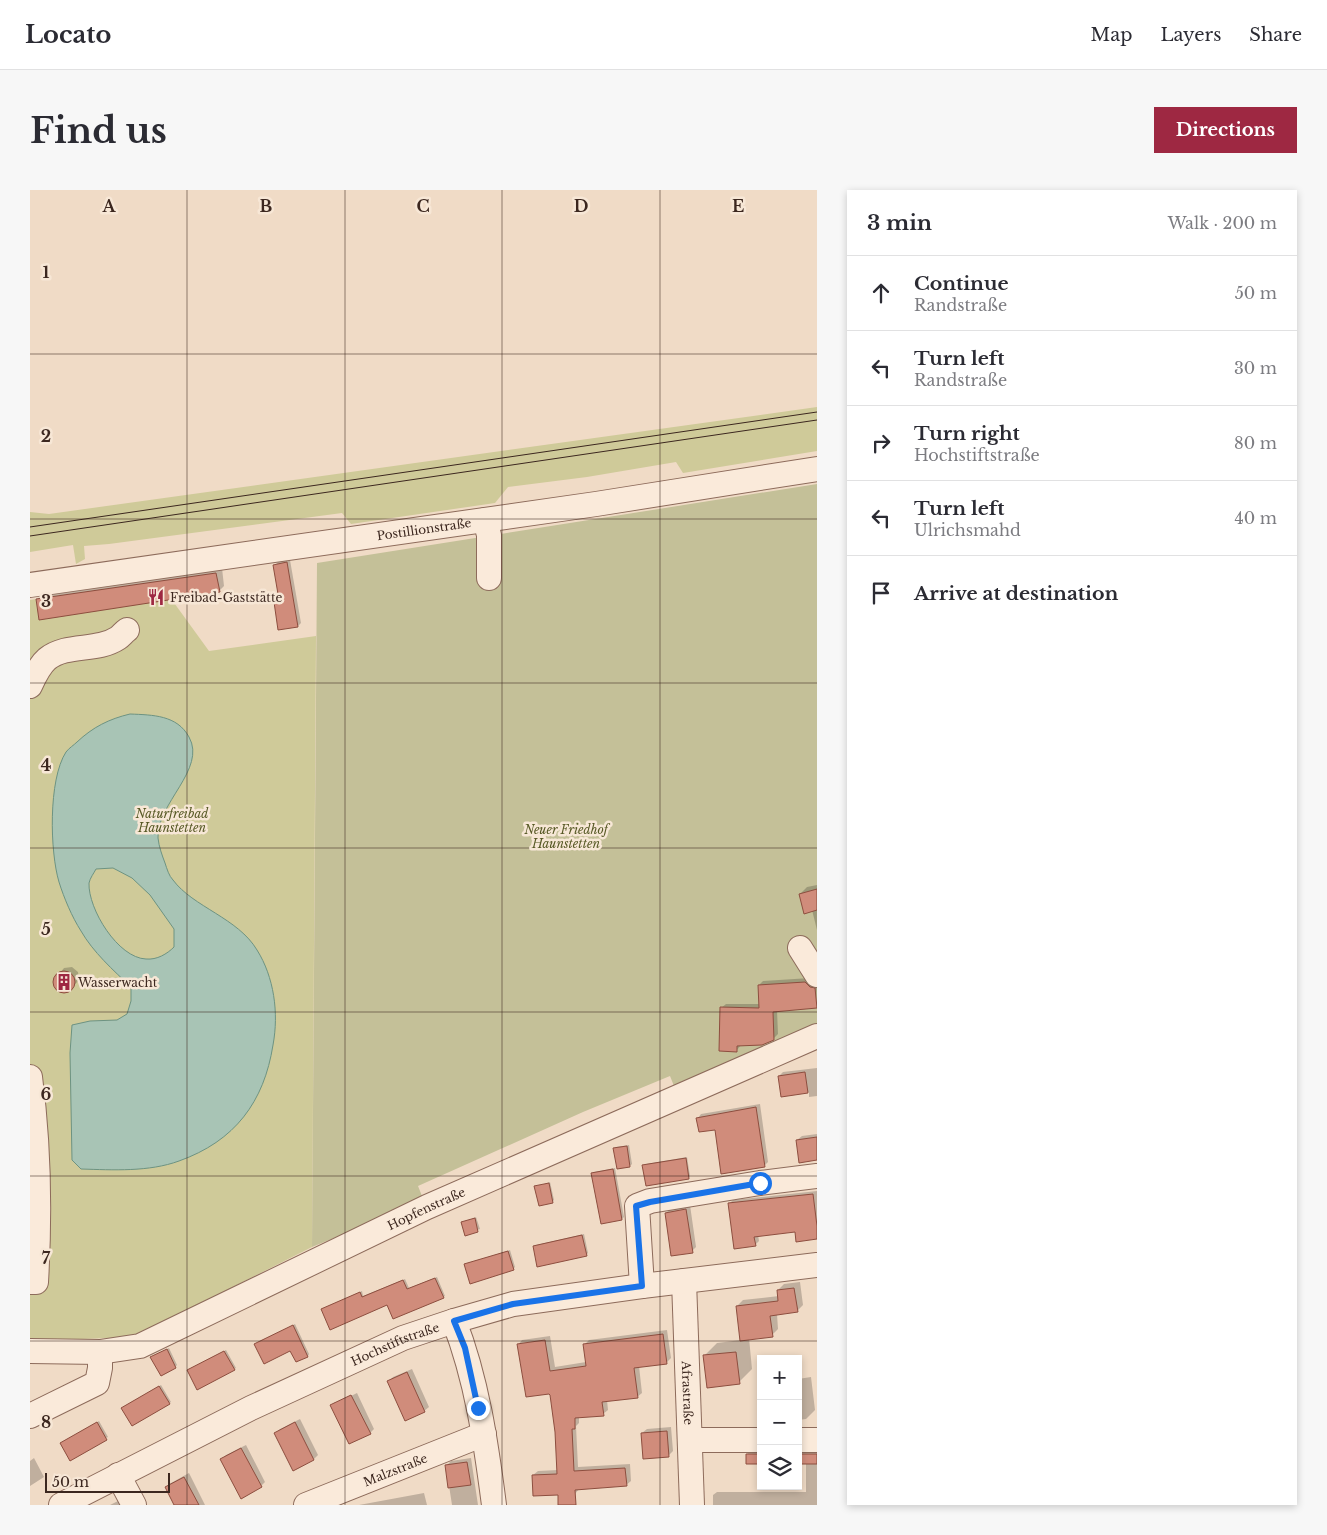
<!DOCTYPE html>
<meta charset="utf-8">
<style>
:root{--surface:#fff;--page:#f7f7f7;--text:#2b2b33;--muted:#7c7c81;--line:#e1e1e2;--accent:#9e2842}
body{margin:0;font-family:"Libre Baskerville",serif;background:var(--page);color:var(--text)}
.controls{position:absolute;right:15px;bottom:15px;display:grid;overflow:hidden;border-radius:0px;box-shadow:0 2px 8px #0003}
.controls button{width:45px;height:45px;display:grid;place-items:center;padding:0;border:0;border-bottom:1px solid var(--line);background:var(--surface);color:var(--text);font:25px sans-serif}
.scale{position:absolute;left:15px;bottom:12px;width:125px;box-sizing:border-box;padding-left:5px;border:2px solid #3c271f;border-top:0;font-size:14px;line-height:18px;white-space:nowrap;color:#3c271f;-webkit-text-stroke:4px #f7e7d6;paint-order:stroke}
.stop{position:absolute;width:15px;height:15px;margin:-11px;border:4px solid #1a73e8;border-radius:50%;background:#fff}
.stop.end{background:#1a73e8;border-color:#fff;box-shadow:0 1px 5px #0008}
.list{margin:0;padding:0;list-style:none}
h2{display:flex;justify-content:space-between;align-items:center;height:65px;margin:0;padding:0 20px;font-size:21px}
h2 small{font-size:16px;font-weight:400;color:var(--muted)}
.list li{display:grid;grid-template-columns:32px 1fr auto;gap:15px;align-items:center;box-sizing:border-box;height:75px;padding:0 20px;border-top:1px solid var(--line)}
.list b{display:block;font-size:19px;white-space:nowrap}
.list p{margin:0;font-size:16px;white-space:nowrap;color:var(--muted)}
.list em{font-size:16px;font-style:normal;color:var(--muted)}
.icon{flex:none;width:28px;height:28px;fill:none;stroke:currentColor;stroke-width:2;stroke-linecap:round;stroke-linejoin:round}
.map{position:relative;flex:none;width:787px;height:1315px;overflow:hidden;border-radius:0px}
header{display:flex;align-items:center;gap:30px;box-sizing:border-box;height:70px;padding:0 25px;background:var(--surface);border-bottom:1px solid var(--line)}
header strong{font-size:24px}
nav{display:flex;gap:28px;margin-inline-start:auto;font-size:18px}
.intro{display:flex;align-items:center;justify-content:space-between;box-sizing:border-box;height:120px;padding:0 30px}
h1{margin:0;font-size:35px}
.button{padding:12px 22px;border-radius:0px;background:var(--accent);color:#fff;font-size:18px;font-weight:700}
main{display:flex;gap:30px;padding:0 30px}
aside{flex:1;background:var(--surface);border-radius:0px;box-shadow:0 2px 8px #0003}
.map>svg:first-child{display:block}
</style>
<header>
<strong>Locato</strong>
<nav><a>Map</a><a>Layers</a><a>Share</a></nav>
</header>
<div class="intro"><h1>Find us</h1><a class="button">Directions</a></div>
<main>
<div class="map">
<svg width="787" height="1315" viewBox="0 0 787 1315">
<rect width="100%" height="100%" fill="#f0dbc6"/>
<!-- green -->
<path fill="#cfca99" d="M787,217V261L653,283L646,272L557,287L478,297L465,313L321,334L312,323L79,354L54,356L55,369L46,374L43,355L0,362V322L19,324Z
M140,390L142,410L179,461L286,446L282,1057L104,1147L0,1151V410Z"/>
<!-- cemetery -->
<path fill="#c4c098" d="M787,294V846L648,906L640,886L553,922L388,996L394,1011L282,1057L287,373Z"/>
<!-- water -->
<path fill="#a8c4b5" stroke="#6d9382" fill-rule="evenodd" d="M100,524C123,525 147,525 159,547C177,579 126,614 128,648C129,657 132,665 135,673C137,679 139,686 143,690C163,717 208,728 227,760C244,787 249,823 243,855C234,912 205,951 149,971C119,982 83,980 51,979L42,970L40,863L42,835L60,831L87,830L97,824L101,811V797C83,780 63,762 51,741C42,727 34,708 29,692C20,662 18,590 36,562C39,558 44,555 47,552C63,537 79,529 100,524ZM83,678L102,688L120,705L144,739V757C137,764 127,770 116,769C88,768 58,719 59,693C60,688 64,683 66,679Z"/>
<!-- shadow -->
<path fill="#0003" d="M260,370L271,433L268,436L245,405L249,402L245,375L248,372Z
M192,378L194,396L189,401L8,409L13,404Z
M787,695V740L782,720L770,704L777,697Z
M42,777L48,782L49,790L39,801H31L26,796L25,789L34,778Z
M780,788L787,794L786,817L747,820L748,844L743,849L711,855L707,860L691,818L696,814H730L729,795L733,791Z
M787,878V906L779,907V902L752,906L749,886L753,882Z
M730,914L738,972L734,976L686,938L668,928L671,924Z
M787,944V969L767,950L772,946Z
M599,955L602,974L600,976L585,958L586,957Z
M657,967L660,986L659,988L614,976L616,974Z
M585,978L594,1027L592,1029L572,1033L562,984L564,982Z
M520,992L524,1010L522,1012L506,997Z
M787,1001V1048L766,1040L728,1045L729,1051L725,1055L699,1014L703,1010Z
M660,1015L666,1057L662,1061L636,1023L640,1019Z
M446,1027L450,1039L436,1044L433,1033Z
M554,1044L558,1063L556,1065L504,1056L506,1055Z
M480,1060L485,1077L483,1079L436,1074Z
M407,1087L415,1106L413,1107L292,1119L332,1101L333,1106L375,1089L379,1098Z
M770,1092L773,1115L767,1121L747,1124L748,1139L742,1145L719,1148L722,1179L709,1192L674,1166L687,1153L711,1150L707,1116L713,1110L749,1106L748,1100L754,1094Z
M265,1134L279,1164L278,1166L266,1171L260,1159L226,1154Z
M637,1140L641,1168L636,1173L609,1176L612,1203L607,1207L577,1210L578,1220L573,1224L549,1227V1233L546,1236L548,1277L600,1274L601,1291L596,1295L549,1299L545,1304L503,1285L508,1281L528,1280L526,1242L522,1205L488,1155L492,1150L520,1146L525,1177L556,1172L554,1155L559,1150Z
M139,1158L147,1175L145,1177L123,1166Z
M196,1160L206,1178L204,1179H160Z
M382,1179L399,1217L394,1221L359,1191L363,1187Z
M781,1187L785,1220L776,1229L768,1230V1189Z
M131,1195L141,1212L139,1213L95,1216Z
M327,1203L344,1239L340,1243L302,1215L305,1212V1214Z
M270,1229L288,1265L284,1269L246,1243L250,1239Z
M69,1231L78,1247L76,1248L33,1252Z
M641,1237L643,1261L638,1266L612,1243L617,1239Z
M216,1255L235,1292L231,1296L192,1269L196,1265Z
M768,1259L787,1260V1315H683V1305L687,1302H776V1273H768Z
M721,1260H731V1273L717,1264Z
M4,1268L14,1287L0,1296V1271Z
M441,1268L448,1315H422L416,1276L421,1271Z
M159,1283L175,1315H145L136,1297L141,1293Z
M394,1303L397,1315H329Z
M92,1309L95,1315H80Z"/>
<!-- building -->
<path fill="#d08c7b" stroke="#8d4e3f" d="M257,372L268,437L248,440L243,405L248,404L243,375Z
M186,383L190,402L9,430L6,409Z
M787,699V720L774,724L769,704Z
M23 792a11 11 0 1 1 22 0a11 11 0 1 1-22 0Z
M775,792L780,797L785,798L787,818L743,822L744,850L732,855L707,856V862L689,861L690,817L729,818L728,795Z
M775,882L778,903L751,907L748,886Z
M726,917L735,977L691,984L685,940L669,942L666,928Z
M787,947V970L769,973L766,950Z
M597,956L600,977L587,979L583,958Z
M656,968L659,989L616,996L612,975Z
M583,979L592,1030L571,1034L561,983Z
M519,993L523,1013L509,1016L504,996Z
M783,1004L787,1036V1049L766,1052L765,1042L724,1047L726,1056L704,1059L698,1013Z
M656,1019L663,1063L641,1066L635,1023Z
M445,1028L448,1042L435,1046L431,1032Z
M552,1045L557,1066L507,1077L503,1056Z
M478,1061L484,1080L440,1094L434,1074Z
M405,1088L414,1108L363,1129L357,1115L300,1140L291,1119L330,1102L332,1107L373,1090L377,1099Z
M764,1098L768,1122L740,1126L743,1147L710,1151L706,1116L748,1111L747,1100Z
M263,1135L278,1167L266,1172L260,1161L234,1174L224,1154Z
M633,1144L637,1174L604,1178L608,1208L572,1212L574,1226L545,1228V1239H542L544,1281L595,1278L597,1296L545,1300L546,1315H528V1305L503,1306L502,1285L527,1284L525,1242L520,1205L519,1204L496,1207L487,1154L515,1150L520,1181L556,1176L553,1154Z
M137,1159L146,1178L131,1186L120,1167Z
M194,1161L205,1180L167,1200L157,1180Z
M706,1162L710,1194L677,1198L673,1165Z
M377,1182L395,1222L375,1231L357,1191Z
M129,1196L140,1214L102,1236L91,1218Z
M321,1205L341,1244L319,1254L300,1215Z
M67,1232L77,1250L40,1271L30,1253Z
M265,1232L284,1270L263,1281L244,1243Z
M637,1241L639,1267L613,1269L611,1243Z
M211,1258L232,1297L211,1309L190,1269Z
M716,1264H731V1274H716Z
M768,1264H787V1274H768Z
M437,1272L441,1295L418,1298L415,1275Z
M154,1287L169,1315H144L135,1297Z"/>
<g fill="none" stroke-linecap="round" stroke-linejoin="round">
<!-- minor casing -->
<g stroke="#8d6b5b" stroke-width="26">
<g id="minor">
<path d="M455,330L459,345V388"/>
<path id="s1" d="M0,395L566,314L787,279"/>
<path d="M0,496C4,487 9,476 17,469C37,453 67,462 88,448C91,446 94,442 97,440"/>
<path d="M770,758L787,785"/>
<path d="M0,887C9,955 10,1023 6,1092H0"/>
<path id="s2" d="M654,1091L662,1315"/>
<path d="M612,1096L607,1016L620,1011L730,993L787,986"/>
<path d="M424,1131C447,1190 456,1253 464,1315"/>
<path id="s3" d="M0,1161L70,1162L110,1156L397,1017L787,846"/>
<path d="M0,1226L67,1193L70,1178V1162"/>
<path d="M660,1250H731"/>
<path d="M768,1250H787"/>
<path d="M88,1285L104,1315"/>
<path id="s4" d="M31,1315L221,1218L373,1148L424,1131L483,1114L612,1096L787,1075"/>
<path id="s5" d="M276,1315L454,1244"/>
</g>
</g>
<!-- minor -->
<use href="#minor" stroke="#faeada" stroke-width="24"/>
<!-- tram -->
<path stroke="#3c271f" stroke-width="1" d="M0,337L787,222
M0,346L787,230"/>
</g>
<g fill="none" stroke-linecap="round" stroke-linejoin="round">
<!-- route -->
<path stroke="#1a73e8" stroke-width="6" d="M448,1218L435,1158L424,1131L483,1114L612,1096L606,1016L620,1012L730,993"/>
</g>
<!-- grid -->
<path fill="none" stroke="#3c271f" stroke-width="1" stroke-opacity="0.55" d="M157,0V1315M315,0V1315M472,0V1315M630,0V1315M0,164H787M0,329H787M0,493H787M0,658H787M0,822H787M0,986H787M0,1151H787"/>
<!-- icons -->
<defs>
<g id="restaurant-bare" transform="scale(1.35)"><path d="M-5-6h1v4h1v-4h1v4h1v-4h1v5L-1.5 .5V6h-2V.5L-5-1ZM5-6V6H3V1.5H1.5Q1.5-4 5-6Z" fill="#9e2842" stroke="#f7e7d6" stroke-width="2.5" paint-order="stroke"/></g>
<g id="building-bare" transform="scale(1.35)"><path d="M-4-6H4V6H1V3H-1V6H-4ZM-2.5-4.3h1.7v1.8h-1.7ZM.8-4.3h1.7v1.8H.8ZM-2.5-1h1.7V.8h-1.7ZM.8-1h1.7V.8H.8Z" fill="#9e2842" stroke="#f7e7d6" stroke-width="2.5" paint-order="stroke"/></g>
</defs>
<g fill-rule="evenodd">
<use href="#restaurant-bare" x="126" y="407"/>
<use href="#building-bare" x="34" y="792"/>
</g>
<g text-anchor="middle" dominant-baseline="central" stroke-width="5" stroke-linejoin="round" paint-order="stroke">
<!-- street labels -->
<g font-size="12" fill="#3c271f" stroke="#f7e7d6">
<text stroke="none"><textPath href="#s1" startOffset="398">Postillionstraße</textPath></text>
<text stroke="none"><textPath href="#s3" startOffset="428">Hopfenstraße</textPath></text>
<text stroke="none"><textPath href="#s4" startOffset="371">Hochstiftstraße</textPath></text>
<text stroke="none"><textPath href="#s2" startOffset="112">Afrastraße</textPath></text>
<text stroke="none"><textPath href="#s5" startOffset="96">Malzstraße</textPath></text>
</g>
<!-- poi labels -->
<g font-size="12" fill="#3c271f" stroke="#f7e7d6" text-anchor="start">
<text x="140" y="407">Freibad-Gaststätte</text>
<text x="48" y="792">Wasserwacht</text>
</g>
<!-- park labels -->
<g font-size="12" font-style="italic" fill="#575925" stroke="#f7e7d6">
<text x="142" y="623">Naturfreibad<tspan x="142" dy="14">Haunstetten</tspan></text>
<text x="536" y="639">Neuer Friedhof<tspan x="536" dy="14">Haunstetten</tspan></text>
</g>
</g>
<g font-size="16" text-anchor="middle" font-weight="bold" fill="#3c271f" stroke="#f7e7d6" stroke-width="5" stroke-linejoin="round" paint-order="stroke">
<text x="79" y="22">A</text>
<text x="236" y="22">B</text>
<text x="393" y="22">C</text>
<text x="551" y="22">D</text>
<text x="708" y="22">E</text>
<text x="16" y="88">1</text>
<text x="16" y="252">2</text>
<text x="16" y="417">3</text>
<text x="16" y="581">4</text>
<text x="16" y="745">5</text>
<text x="16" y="910">6</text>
<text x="16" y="1074">7</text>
<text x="16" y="1238">8</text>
</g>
</svg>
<div class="controls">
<button>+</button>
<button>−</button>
<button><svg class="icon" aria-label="layers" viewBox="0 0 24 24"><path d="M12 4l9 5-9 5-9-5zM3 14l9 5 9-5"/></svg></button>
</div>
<div class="scale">50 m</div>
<div class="stop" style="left:730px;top:993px"></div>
<div class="stop end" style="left:448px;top:1218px"></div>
</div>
<aside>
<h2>3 min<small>Walk · 200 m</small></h2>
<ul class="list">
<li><svg class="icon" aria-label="ahead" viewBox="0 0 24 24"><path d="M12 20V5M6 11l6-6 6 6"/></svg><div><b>Continue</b><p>Randstraße</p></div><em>50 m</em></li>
<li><svg class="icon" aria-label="left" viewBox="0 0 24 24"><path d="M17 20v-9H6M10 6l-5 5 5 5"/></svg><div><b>Turn left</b><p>Randstraße</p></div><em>30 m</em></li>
<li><svg class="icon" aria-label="right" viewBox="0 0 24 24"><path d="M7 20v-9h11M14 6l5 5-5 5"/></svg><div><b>Turn right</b><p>Hochstiftstraße</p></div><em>80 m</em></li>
<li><svg class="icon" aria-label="left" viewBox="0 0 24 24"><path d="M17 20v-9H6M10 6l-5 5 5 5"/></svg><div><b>Turn left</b><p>Ulrichsmahd</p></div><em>40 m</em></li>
<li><svg class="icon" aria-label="arrive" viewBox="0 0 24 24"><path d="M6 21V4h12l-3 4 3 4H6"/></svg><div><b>Arrive at destination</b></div></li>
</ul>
</aside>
</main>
